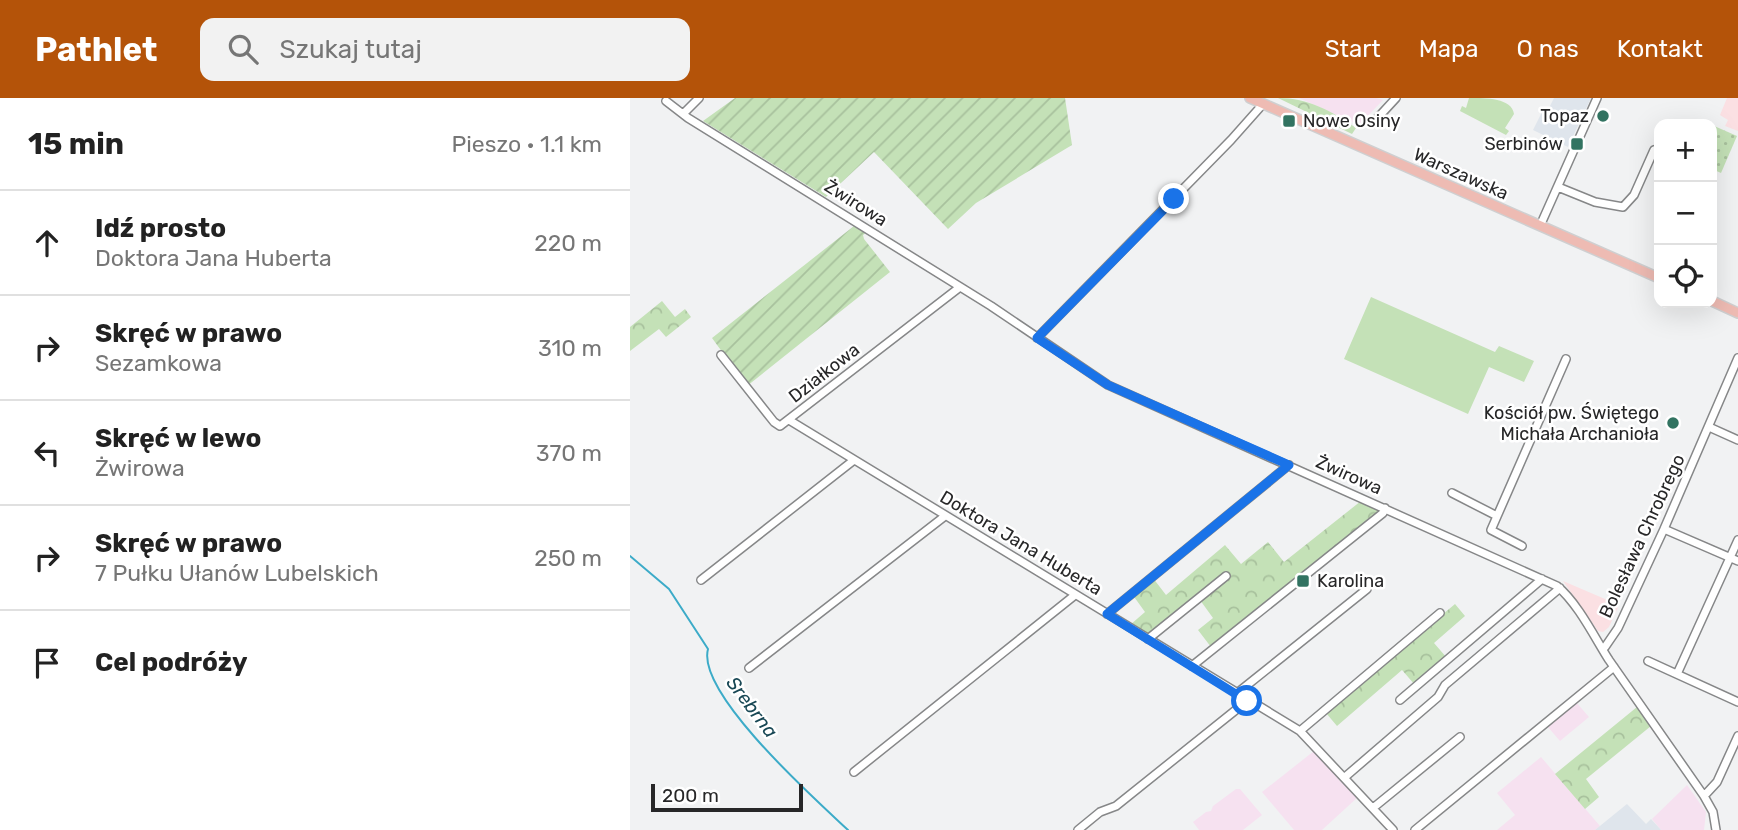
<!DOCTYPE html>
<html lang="pl">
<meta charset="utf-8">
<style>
:root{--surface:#fff;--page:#f2f2f2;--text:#222;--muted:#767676;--line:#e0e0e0;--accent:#b45309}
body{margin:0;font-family:Rubik,sans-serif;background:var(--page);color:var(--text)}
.controls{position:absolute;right:21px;top:21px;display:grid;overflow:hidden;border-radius:14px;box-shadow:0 7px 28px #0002}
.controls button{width:63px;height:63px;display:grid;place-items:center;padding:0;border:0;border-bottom:2px solid var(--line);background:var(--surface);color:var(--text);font:35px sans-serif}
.scale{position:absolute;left:21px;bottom:18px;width:152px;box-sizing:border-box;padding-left:7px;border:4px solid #272728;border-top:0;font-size:19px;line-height:24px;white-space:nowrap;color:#272728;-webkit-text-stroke:5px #fff;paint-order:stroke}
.stop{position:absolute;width:21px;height:21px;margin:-16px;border:5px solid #1a73e8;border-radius:50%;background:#fff}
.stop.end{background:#1a73e8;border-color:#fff;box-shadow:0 2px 7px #0008}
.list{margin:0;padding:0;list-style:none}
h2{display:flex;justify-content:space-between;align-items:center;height:91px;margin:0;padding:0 28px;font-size:30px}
h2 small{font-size:23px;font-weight:400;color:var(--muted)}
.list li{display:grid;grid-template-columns:46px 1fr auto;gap:21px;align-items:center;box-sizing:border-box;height:105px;padding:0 28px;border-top:2px solid var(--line)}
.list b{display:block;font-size:26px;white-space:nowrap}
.list p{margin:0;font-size:23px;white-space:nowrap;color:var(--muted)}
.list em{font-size:23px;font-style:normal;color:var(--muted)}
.icon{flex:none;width:38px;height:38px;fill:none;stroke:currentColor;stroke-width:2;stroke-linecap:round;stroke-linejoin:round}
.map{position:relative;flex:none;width:1108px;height:732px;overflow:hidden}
header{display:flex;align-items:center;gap:42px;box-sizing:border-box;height:98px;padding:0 35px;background:var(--accent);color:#fff}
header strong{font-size:33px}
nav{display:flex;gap:38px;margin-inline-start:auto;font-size:24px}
.search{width:490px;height:63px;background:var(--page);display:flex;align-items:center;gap:18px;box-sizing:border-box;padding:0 24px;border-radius:14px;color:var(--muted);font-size:26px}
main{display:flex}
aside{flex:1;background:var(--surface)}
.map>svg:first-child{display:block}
</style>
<header>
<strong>Pathlet</strong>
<div class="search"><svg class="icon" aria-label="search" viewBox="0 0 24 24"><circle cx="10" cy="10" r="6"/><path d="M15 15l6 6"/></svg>Szukaj tutaj</div>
<nav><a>Start</a><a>Mapa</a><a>O nas</a><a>Kontakt</a></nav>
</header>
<main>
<aside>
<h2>15 min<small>Pieszo · 1.1 km</small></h2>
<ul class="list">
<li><svg class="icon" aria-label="ahead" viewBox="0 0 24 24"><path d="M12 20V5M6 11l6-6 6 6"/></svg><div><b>Idź prosto</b><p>Doktora Jana Huberta</p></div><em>220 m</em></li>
<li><svg class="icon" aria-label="right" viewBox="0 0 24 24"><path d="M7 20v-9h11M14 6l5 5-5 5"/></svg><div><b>Skręć w prawo</b><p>Sezamkowa</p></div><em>310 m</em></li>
<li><svg class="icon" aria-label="left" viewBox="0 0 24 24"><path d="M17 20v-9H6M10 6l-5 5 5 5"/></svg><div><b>Skręć w lewo</b><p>Żwirowa</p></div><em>370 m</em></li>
<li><svg class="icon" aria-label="right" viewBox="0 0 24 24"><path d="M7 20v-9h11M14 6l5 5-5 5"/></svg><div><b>Skręć w prawo</b><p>7 Pułku Ułanów Lubelskich</p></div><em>250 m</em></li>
<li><svg class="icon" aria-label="arrive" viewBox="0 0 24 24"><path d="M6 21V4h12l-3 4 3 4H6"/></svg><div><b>Cel podróży</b></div></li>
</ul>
</aside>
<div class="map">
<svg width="1108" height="732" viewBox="0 0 1108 732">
<defs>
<pattern id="forest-crowns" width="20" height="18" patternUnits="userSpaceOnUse" patternTransform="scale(1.75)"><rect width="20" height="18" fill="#c4e1b7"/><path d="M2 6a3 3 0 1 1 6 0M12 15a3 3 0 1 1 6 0" fill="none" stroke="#a8c19d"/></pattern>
<pattern id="park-dots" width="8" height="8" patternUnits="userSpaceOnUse" patternTransform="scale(1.75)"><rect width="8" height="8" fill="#c4e1b7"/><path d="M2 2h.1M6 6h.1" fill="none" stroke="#a8c19d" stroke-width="1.8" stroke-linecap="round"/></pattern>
<pattern id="garden-furrows" width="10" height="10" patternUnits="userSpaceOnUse" patternTransform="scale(1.75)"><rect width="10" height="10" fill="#c4e1b7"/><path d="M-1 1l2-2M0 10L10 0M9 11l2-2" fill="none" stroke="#a8c19d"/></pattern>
</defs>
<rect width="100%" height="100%" fill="#f1f2f3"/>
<!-- commercial -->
<path fill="#f6e1f0" d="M669,0H746L753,2L729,27Z
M946,604L959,619L930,643L917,628Z
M684,653L710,683L728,699L692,732H664L632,694Z
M911,659L970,728L965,732H867L885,717L867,695Z
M1057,687L1076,714L1074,732H1031L1022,721Z
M606,691H610L632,717L613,732H569L563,724L576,714L581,713L583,708Z"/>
<!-- built -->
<path fill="#dfe5ec" d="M924,0H961L938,49L903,32L912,14L916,16Z
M997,706L1016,726L1021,721L1031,732H965Z"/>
<!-- education -->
<path fill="#fbe0e3" d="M1097,0H1108V33L1095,28L1098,22L1090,17Z
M933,483L989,507L979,529L973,534L968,533Z"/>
<!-- grass -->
<path fill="#c4e1b7" d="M839,0C856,0 882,0 884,16L875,30L879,33L876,37L830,13L832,8L836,10Z
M741,199L865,254L869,248L904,263L894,284L859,269L838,316L714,261Z"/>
<!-- forest -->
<path fill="url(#forest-crowns)" d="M648,0C678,0 702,13 726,30L722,36Z
M32,203L45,219L55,211L61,219L36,239L29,231L0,253V229Z
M731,403L748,411L749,415L581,549L568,532L583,520L570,502L599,479L596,474L519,535L515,536L500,527L515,514L502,496L523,480L536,497L595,447L611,466L638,444L654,464Z
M825,506L835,518L804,545L817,560L785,587L772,572L707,628L696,615Z
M1007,609L1021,628L956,681L969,699L955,711L925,676Z"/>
<!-- park -->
<path fill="url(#park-dots)" d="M1082,27L1107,38L1091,75L1082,71Z"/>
<!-- garden -->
<path fill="url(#garden-furrows)" d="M105,0H435L442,47L346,105L318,131L244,54L196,99L73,23Z
M224,128H228L237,134L233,137L234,141L260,174L117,288L82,240Z"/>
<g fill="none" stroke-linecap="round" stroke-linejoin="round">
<!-- stream -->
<path stroke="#3cabc8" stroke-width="2" d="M0,458L39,491L78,551C66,595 186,702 218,732"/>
<!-- minor casing -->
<g stroke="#868788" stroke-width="10">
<path id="minor" d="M36,3L58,20L361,208L478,287L927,488C948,505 966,542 979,562L1074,698L1083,714L1086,732
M53,16L69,0
M742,26L766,0
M928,89L965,104L993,109L1004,97L1024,52L1029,51
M910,128L967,0
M407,240L601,42L633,6
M91,257L144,324L150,328L330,189
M159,322L670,633L763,732
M1079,329L1108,342
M822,395L867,418
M1034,431L1108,463
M892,448L861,432L936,261
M71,482L224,362
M477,516L659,367
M518,541L596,478
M975,549L988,530L1034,431L1108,260
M1018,563L1108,604
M562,568L753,415L755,410
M119,570L315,418
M1047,576L1108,442
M606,596L737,491
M770,602L912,481
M670,633L810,515
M224,674L445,497
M715,679L808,599L815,587L930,490
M1074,698L1087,684L1108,638
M743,710L830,639
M448,732L470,714L486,708L617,603
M785,732L984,569"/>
</g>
<!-- major casing -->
<g stroke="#cfcfd0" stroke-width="12">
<path id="major" d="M620,0L1029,180
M1082,203L1108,215"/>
</g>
<!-- minor -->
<use href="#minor" stroke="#fff" stroke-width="7"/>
<!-- major -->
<use href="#major" stroke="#eebbb3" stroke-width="9"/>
</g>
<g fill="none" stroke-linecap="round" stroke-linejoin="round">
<!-- route -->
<path stroke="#1a73e8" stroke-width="9" d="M544,101L407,240L478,287L659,367L477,516L617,603"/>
</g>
<!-- markers -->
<g fill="#327361" stroke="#fff" stroke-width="2.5">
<circle cx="973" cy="18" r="7"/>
<rect x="652" y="16" width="14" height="14" rx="3.5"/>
<rect x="940" y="39" width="14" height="14" rx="3.5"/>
<circle cx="1043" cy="325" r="7"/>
<rect x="666" y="476" width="14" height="14" rx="3.5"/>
</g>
<g text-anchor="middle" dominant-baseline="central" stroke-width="5" stroke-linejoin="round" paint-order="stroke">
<!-- poi labels -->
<g font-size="18" fill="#272728" stroke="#fff" text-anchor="end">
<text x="959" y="18">Topaz</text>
<text x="673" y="23" text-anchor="start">Nowe Osiny</text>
<text x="933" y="46">Serbinów</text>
<text x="1029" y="315">Kościół pw. Świętego<tspan x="1029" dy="21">Michała Archanioła</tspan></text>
<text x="687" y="483" text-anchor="start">Karolina</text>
</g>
<!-- street labels -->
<g font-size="18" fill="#272728" stroke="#fff">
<text transform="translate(831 76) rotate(24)">Warszawska</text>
<text transform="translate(226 105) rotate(32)">Żwirowa</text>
<text transform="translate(194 275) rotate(-38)">Działkowa</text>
<text transform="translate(719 377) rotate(24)">Żwirowa</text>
<text transform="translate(1012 438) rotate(-65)">Bolesława Chrobrego</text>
<text transform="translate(391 445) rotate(31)">Doktora Jana Huberta</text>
</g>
<!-- water labels -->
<g font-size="19" font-style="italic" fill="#194855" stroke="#fff">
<text transform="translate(122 609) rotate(53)">Srebrna</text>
</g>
</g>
</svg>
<div class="controls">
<button>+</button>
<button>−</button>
<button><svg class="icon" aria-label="locate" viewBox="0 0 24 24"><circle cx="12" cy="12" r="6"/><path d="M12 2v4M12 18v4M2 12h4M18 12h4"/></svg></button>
</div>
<div class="scale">200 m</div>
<div class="stop" style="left:617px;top:603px"></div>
<div class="stop end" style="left:544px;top:101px"></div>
</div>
</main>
